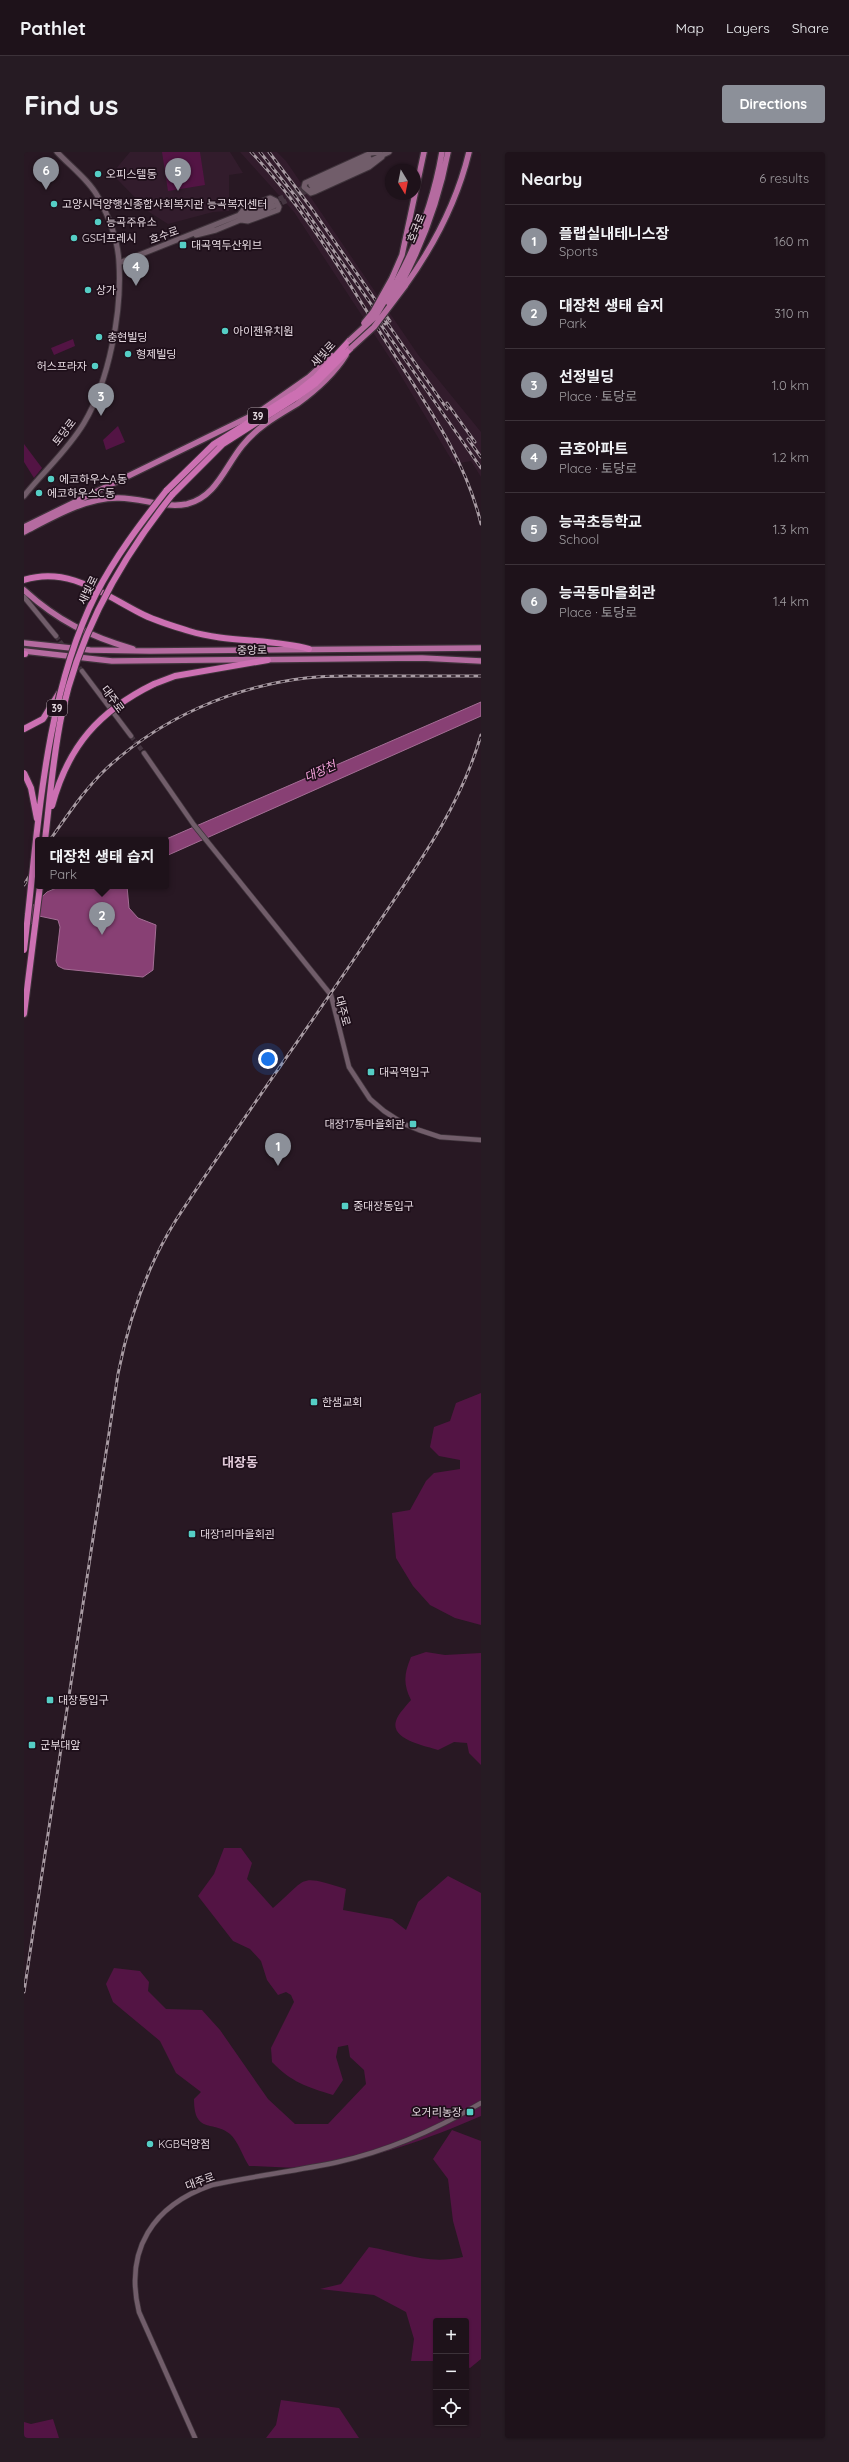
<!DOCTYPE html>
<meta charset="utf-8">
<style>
:root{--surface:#1e121a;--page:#261b23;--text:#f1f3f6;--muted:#a19ea2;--line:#3c3239;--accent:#8c9099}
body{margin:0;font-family:Quicksand,"Noto Sans KR",sans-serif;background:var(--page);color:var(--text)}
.controls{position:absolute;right:12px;bottom:12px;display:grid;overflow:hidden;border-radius:4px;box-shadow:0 1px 3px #0004}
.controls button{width:36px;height:36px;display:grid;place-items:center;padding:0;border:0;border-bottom:1px solid var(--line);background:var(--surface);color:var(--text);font:20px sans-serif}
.compass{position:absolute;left:361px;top:12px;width:36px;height:36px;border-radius:50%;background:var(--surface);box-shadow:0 1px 3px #0004;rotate:170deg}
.you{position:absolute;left:244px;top:907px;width:14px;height:14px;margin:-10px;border:3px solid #fff;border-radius:50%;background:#1a73e8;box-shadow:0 0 0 6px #1a73e833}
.badge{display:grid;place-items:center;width:26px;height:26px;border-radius:50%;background:var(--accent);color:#fff;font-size:13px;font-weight:700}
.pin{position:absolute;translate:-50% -33px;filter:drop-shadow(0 1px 2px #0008)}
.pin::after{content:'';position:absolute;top:21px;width:14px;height:12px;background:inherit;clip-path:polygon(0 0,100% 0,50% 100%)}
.popup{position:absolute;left:11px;top:685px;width:134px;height:52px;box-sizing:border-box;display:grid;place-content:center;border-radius:4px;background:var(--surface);filter:drop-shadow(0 1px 3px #0005);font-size:13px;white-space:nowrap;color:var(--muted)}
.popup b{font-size:15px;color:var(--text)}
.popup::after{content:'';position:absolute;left:50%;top:100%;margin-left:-8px;border:8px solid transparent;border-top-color:var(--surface)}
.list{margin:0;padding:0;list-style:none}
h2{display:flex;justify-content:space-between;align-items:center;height:52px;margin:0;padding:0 16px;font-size:17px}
h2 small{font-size:13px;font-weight:400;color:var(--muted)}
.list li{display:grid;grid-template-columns:26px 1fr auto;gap:12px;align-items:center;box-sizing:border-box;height:72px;padding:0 16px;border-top:1px solid var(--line)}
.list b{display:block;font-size:15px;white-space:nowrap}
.list p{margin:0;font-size:13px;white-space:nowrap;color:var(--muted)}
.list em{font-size:13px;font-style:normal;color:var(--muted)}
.icon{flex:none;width:22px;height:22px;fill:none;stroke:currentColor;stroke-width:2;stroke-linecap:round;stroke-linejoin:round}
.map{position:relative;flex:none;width:457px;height:2286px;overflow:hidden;border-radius:4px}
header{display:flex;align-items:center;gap:24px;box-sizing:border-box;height:56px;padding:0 20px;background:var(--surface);border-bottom:1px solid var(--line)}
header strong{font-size:19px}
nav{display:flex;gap:22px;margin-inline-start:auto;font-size:14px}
.intro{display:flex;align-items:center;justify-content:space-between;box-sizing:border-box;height:96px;padding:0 24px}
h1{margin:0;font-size:28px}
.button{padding:10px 18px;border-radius:4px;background:var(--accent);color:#fff;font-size:14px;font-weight:700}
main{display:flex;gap:24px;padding:0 24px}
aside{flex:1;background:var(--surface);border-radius:4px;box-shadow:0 1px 3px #0004}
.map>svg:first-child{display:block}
</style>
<header>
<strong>Pathlet</strong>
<nav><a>Map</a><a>Layers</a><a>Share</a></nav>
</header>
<div class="intro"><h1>Find us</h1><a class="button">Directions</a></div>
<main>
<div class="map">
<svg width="457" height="2286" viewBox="0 0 457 2286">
<rect width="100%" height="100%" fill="#281823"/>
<!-- built -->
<path fill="#321c2c" d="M106,0H206L219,21L205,23V59L189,60L144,72L125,60L93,27L91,18Z
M216,0H253L262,9L395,204L457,280V325L447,309L430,312L371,214L270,60Z"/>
<!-- green -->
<path fill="#531444" d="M138,0H176L181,33L144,39Z
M49,187L51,194L30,203L27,196Z
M94,274L101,290L82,298L79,288Z
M0,292L18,316L10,326L0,310Z
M457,1241V1473L431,1466L406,1453L389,1434L372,1406L368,1361L386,1358L402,1329L410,1321L436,1317V1308L415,1304L406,1295L410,1275L426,1269L432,1251Z
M402,1500L421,1503L457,1501V1613L445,1601L443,1591L430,1590L414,1598C402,1594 366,1588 372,1569C374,1562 382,1554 387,1548C379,1532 380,1522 387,1505Z
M200,1696H217L228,1711L223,1727L249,1756C285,1725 273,1722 322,1737L319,1758L368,1767L382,1778L394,1750L424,1724L457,1741V1964C404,1987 347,2008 288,2015C268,2017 245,2014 225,2014C219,2005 214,1989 206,1982C190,1968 170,1983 170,1947L177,1940L152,1921L136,1889L89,1850L82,1832L90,1816L116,1819L125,1830L124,1839L142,1857L178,1858L196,1878L244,1947L271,1972H304L342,1932L340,1918L326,1905L324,1893L314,1895L312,1905L319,1928L309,1943C283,1935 267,1930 248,1910L247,1896L270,1850L267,1843L262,1840L254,1843L243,1828L237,1809L226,1797L209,1789L174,1744L190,1722Z
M428,1978L457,1989V2207L446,2216L442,2215V2169H412V2209H387L390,2187L382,2160L350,2143L296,2137L317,2132L345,2095C380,2101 403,2113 439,2105L429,2069L424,2027L409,2007Z
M257,2248L315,2256L335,2286H242L252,2273Z
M29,2267L35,2286H0V2270L7,2272Z"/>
<!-- water -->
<path fill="#884074" stroke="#a46e95" d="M457,550V564L142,704L140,688Z
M37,734H103L105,756L114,766L132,773L129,818L119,825L40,817L34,814L32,809L36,775L34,768L15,764L0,779V762L23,740Z"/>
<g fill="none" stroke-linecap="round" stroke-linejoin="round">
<!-- tertiary-tunnel -->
<path stroke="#443540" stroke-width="4.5" stroke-dasharray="4.5 2" stroke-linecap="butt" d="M32,484L58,519
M107,584L120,601"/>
<!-- secondary-tunnel -->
<path stroke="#443540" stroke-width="5" stroke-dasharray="5 2.5" stroke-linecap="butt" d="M248,50L284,34
M251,54L287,37"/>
<!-- tertiary casing -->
<g stroke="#3f333b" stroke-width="6">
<path id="tertiary" d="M0,445L32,484
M58,519L107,584
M120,601L170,673L307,843L325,915L346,947L360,959L380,972L395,978L416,985L457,988
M171,2286L115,2160C100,2098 129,2053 188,2033C230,2024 272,2019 314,2010C364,1999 413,1977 457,1951"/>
</g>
<!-- secondary casing -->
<g stroke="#3f333b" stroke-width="7">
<path id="secondary" d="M356,0L347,1L281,31L280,35L287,41L290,40L345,15L358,5
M287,33L345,6
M288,37L365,0
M216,62L220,57L246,46L252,49L255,55L254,58L224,69L217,68
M172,83L192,78L250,54
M95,111L248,50
M0,344C19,320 44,298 60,271C85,229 98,160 95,111C94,88 85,65 74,45C65,28 46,14 33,0"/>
</g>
<!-- primary casing -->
<g stroke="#3f333b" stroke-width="8">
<path id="primary" d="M368,126L378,103L400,0
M372,130C395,89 410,46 418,0
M377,132C400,89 415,47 424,0
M381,134C411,92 433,50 445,0
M0,375L235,260L285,225L308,204
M0,380C29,365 61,346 93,346C116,345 140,357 163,352C192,345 201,315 218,294C233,275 253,264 273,252C291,239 310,222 322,203
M0,438C34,469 65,484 109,497
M0,491L66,498L126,499L457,496
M0,499L88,509L398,506L457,509"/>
</g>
<!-- trunk casing -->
<g stroke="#3f333b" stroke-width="8">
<path id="trunk" d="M142,339L190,292L273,240L292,225L326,188
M148,343L199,292L273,245L292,231L327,196
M0,428C44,414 79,442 116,461C131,469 149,474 165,479C204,491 246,486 285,497
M0,502H1
M130,532L151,524L244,508
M0,577L19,567L35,541
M0,862L16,734"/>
</g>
<!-- tertiary -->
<use href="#tertiary" stroke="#715d6a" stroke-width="4.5"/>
<!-- secondary -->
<use href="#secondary" stroke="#715d6a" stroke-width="5"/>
<!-- primary -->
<use href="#primary" stroke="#b56ba0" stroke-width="5.5"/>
<!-- trunk -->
<use href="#trunk" stroke="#cc70b2" stroke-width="6"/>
<!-- rail casing -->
<g stroke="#a89ba3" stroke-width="3">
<path id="rail" d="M227,0C279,54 319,122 359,185C397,246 440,301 457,372
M236,0L272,45L361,172
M245,0L288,57L366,169
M359,165L423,257
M355,170L457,316
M423,251L451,290
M444,287L457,305
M26,688C43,664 60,638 82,617C137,566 208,535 282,526C304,523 326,524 348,524C385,524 421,524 457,524
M0,733L14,710
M0,1840L94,1222C105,1166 122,1116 152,1068C216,969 286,874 351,776C393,714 436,656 457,583"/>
</g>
<!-- rail -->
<use href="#rail" stroke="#1e0f1a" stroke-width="1.5" stroke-dasharray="4.5" stroke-linecap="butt"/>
<!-- primary-bridge casing -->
<g stroke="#3f333b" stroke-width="8" stroke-linecap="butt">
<path id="primary-bridge" d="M365,151L377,132
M340,171L349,160L368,126
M326,188L351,165L372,130
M327,196L350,175L381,134"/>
</g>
<!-- trunk-bridge casing -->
<g stroke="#3f333b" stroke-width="8" stroke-linecap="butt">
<path id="trunk-bridge" d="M0,621L7,636L13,667
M28,654C44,594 75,559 130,532
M21,688C26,646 29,603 38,561C56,479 96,408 148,343
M0,798C14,682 19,547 72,442C91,405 116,372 142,339"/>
</g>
<!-- primary-bridge -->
<use href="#primary-bridge" stroke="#b56ba0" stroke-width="5.5"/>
<!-- trunk-bridge -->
<use href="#trunk-bridge" stroke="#cc70b2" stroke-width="6"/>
</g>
<!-- markers -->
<g fill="#55cec5" stroke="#1e0f1a" stroke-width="1.5">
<circle cx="74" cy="22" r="4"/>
<circle cx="30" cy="52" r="4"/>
<circle cx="74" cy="70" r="4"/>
<circle cx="50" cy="86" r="4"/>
<rect x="155" y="89" width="8" height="8" rx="2"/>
<circle cx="64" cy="138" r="4"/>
<circle cx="201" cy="179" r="4"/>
<circle cx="75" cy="185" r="4"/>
<circle cx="104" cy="202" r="4"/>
<circle cx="71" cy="214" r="4"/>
<circle cx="27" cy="327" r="4"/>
<circle cx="15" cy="341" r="4"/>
<rect x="343" y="916" width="8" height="8" rx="2"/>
<rect x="385" y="968" width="8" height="8" rx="2"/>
<rect x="317" y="1050" width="8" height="8" rx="2"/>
<rect x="286" y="1246" width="8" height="8" rx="2"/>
<rect x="164" y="1378" width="8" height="8" rx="2"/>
<rect x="22" y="1544" width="8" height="8" rx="2"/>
<rect x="4" y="1589" width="8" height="8" rx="2"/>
<rect x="442" y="1956" width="8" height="8" rx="2"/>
<circle cx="126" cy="1992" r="4"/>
</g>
<g text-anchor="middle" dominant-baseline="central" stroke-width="3.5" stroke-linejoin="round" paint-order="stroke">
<!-- shield labels -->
<g fill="#1e0f1a" stroke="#aa9da5" stroke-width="1">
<rect x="224" y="256" width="20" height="16" rx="3"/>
<rect x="23" y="548" width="20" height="16" rx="3"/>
</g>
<g font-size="10" font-weight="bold" fill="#e6dae1">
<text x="234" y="264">39</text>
<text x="33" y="556">39</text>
</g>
<!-- poi labels -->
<g font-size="11" fill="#e6dae1" stroke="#1e0f1a" text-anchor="start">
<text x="82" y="22">오피스텔동</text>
<text x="38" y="52">고양시덕양행신종합사회복지관 능곡복지센터</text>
<text x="82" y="70">능곡주유소</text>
<text x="58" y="86">GS더프레시</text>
<text x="167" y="93">대곡역두산위브</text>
<text x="72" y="138">상가</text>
<text x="209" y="179">아이젠유치원</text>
<text x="83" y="185">충현빌딩</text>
<text x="112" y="202">형제빌딩</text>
<text x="63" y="214" text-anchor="end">허스프라자</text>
<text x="35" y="327">에코하우스A동</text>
<text x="23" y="341">에코하우스C동</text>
<text x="355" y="920">대곡역입구</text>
<text x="381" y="972" text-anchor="end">대장17통마을회관</text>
<text x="329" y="1054">중대장동입구</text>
<text x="298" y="1250">한샘교회</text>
<text x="176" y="1382">대장1리마을회괸</text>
<text x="34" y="1548">대장동입구</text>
<text x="16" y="1593">군부대앞</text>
<text x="438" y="1960" text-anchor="end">오거리농장</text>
<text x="134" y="1992">KGB덕양점</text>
</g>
<!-- street labels -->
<g font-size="11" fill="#e6dae1" stroke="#1e0f1a">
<text transform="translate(392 76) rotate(-68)">호국로</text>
<text transform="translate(140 83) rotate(-20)">호수로</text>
<text transform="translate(299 202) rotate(-47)">새빛로</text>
<text transform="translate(40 280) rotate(-52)">토당로</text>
<text transform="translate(64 438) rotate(-64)">새빛로</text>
<text transform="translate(228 498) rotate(-1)">중앙로</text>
<text transform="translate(89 547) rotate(53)">대주로</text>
<text transform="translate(319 859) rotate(75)">대주로</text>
<text transform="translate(176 2029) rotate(-20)">대주로</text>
</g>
<!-- water labels -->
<g font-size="12" font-style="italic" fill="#f5a4dc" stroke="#1e0f1a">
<text transform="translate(296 619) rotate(-24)">대장천</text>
</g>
<!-- quarter labels -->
<g font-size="13" font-weight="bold" fill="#e0c9d8" stroke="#1e0f1a">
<text x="216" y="1310">대장동</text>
</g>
</g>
</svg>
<div class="controls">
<button>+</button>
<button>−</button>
<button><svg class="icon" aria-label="locate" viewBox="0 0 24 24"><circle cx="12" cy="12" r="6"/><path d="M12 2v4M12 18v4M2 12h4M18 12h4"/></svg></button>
</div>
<svg class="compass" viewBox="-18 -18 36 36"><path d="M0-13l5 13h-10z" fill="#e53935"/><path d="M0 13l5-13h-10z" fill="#a19ea2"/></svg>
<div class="you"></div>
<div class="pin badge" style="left:254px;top:1014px">1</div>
<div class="pin badge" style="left:78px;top:783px">2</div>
<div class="popup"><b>대장천 생태 습지</b>Park</div>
<div class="pin badge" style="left:77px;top:264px">3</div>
<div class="pin badge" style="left:112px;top:134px">4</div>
<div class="pin badge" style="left:154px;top:39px">5</div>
<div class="pin badge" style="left:22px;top:38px">6</div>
</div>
<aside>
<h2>Nearby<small>6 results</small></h2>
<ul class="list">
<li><span class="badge">1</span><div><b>플랩실내테니스장</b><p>Sports</p></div><em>160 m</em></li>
<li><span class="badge">2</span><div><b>대장천 생태 습지</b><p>Park</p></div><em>310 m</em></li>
<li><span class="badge">3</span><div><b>선정빌딩</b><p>Place · 토당로</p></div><em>1.0 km</em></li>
<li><span class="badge">4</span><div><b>금호아파트</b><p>Place · 토당로</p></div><em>1.2 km</em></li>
<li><span class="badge">5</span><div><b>능곡초등학교</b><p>School</p></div><em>1.3 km</em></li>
<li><span class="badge">6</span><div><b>능곡동마을회관</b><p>Place · 토당로</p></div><em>1.4 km</em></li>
</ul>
</aside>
</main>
